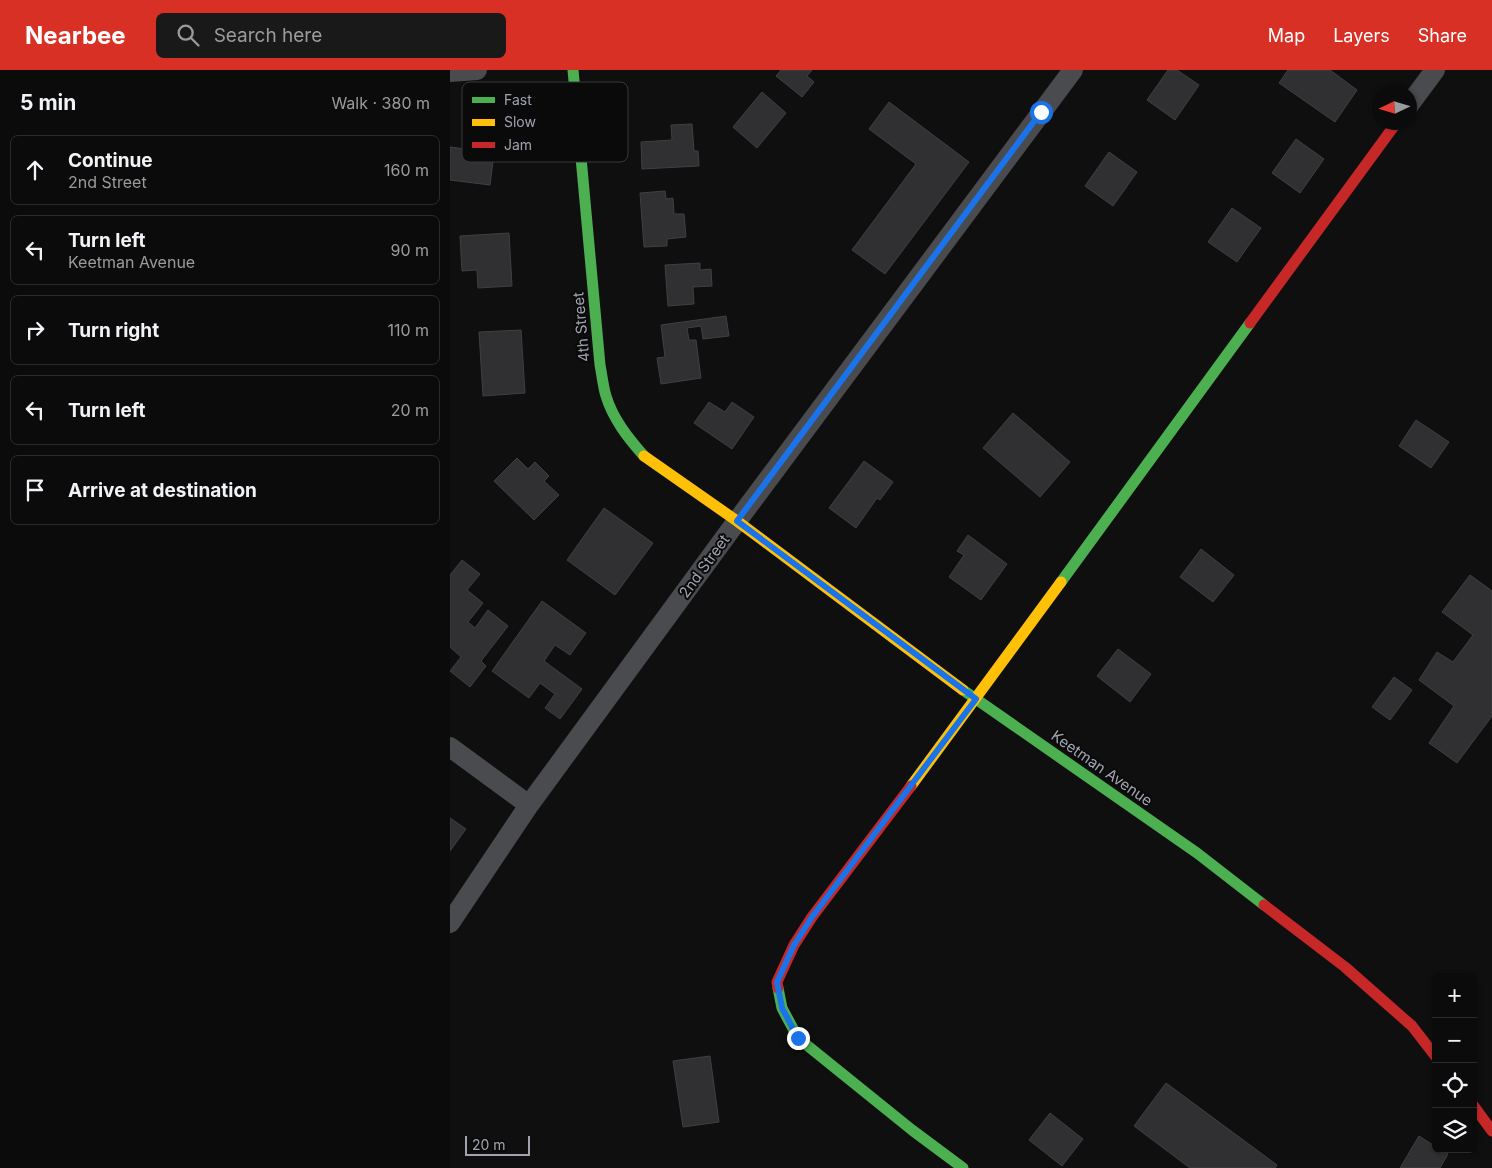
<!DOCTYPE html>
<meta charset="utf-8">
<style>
:root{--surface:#0b0b0c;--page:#19191a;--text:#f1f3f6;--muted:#9a9b9d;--line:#2b2b2d;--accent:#d93025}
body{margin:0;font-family:Inter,sans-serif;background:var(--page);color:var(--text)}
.controls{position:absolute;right:15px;bottom:15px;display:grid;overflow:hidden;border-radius:8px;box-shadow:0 1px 4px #0004}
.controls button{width:45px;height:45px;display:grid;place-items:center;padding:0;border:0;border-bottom:1px solid var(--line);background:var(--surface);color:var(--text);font:25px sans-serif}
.compass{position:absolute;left:922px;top:15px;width:45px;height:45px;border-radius:50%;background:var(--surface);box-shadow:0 1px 4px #0004;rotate:266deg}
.scale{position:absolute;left:15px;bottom:12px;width:65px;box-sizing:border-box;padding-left:5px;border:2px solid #a1a4b0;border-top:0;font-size:14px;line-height:18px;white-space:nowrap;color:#a1a4b0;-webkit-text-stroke:4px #0a0a0b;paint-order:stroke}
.stop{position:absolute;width:15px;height:15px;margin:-11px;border:4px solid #1a73e8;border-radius:50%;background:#fff}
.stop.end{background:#1a73e8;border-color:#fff;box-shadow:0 1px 5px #0008}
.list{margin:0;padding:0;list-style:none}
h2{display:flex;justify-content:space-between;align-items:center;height:65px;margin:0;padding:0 20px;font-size:21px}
h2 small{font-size:16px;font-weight:400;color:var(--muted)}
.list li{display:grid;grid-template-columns:32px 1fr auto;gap:15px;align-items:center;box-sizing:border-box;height:70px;margin:0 10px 10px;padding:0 10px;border:1px solid var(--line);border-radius:8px}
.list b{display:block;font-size:19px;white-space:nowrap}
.list p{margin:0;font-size:16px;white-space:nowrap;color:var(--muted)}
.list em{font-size:16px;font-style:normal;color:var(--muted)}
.icon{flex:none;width:28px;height:28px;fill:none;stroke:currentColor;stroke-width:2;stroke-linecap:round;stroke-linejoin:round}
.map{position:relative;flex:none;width:1042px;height:1098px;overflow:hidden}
header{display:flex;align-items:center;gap:30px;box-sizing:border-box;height:70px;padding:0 25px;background:var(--accent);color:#fff}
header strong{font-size:24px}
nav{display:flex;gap:28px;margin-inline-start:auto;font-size:18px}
.search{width:350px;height:45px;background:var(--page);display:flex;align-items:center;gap:12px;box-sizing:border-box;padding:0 18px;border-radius:8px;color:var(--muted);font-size:19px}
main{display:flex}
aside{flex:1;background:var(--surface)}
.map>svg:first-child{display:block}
</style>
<header>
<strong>Nearbee</strong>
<div class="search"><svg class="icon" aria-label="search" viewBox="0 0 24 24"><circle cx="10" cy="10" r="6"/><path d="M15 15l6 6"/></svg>Search here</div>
<nav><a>Map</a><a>Layers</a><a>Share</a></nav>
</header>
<main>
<aside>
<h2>5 min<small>Walk · 380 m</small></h2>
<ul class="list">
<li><svg class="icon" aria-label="ahead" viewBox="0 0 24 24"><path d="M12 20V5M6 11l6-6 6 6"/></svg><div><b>Continue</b><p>2nd Street</p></div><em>160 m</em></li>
<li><svg class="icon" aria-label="left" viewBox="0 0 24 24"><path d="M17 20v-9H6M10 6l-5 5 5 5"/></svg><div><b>Turn left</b><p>Keetman Avenue</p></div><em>90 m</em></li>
<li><svg class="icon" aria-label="right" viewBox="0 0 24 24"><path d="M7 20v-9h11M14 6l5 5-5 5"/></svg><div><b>Turn right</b></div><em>110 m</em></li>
<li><svg class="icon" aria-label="left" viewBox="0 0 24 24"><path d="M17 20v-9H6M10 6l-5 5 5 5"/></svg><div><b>Turn left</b></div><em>20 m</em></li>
<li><svg class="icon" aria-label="arrive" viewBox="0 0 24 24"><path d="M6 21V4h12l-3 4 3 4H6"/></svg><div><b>Arrive at destination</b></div></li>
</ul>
</aside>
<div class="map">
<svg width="1042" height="1098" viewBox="0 0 1042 1098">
<rect width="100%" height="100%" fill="#0f0f10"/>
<!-- building -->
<path fill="#303032" stroke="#3f4043" d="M331,0H362L357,6L364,12L352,27L326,6Z
M718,0H727L749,15L725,50L697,30Z
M838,0H880L907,20L885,52L829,13Z
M312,22L336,43L307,78L283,57Z
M439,32L519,92L435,204L402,180L466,94L419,59Z
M242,54L244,81H248L249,96L192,99L191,72L222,70L221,55Z
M846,69L874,89L850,123L822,103Z
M0,77L44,83L40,115L0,110Z
M659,82L687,102L663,136L635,116Z
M215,121L216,129L223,128L224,144H234L236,167L217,169V176L194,177L190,123Z
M782,138L811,158L787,192L758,172Z
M59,163L62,216L28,218L27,200L12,201L10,166Z
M250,193V200L261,199L262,216L243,217L244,234L218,236L215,195Z
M276,246L279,266L253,269L251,256L237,258L239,270H246L251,308L211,314L207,288L215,287L211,255Z
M71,260L75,323L33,326L29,262Z
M259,332L275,342L282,332L304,347L282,379L244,353Z
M563,343L620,392L590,427L533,378Z
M966,350L999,372L981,398L949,376Z
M67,388L78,399L85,392L99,406L94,411L109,425L84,450L44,411Z
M414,391L443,412L430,430L427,428L406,458L379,438Z
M154,438L203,473L165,525L117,490Z
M518,465L557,494L531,530L499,507L514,485L507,481Z
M751,479L784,505L763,532L730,507Z
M12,490L30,504L17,520L33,533L18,552L25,558L38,540L58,556L31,591L36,596L20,617L0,601L11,587L0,577V505Z
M1020,505L1042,521V646L1007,693L979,673L1004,636L969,610L987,582L1003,592L1023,565L992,542Z
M92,531L136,563L120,585L105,575L94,591L132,619L110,649L95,638L105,624L90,613L79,628L42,601Z
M668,579L701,604L680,632L647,606Z
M944,607L962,620L940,650L922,637Z
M0,748L16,759L0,781Z
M260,986L269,1052L233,1057L223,991Z
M716,1013L827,1095L825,1098H740L684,1056Z
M600,1043L633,1069L612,1096L579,1070Z
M969,1066L986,1077V1079H990L998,1084L990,1098H950Z"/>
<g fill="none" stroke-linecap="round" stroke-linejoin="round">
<!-- street -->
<path stroke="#4a4b4e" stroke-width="20" d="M0,2L27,0
M959,35L985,0
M0,677L79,735
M0,853L79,735L287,451L623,0"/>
<!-- fast -->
<path stroke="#4caf50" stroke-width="11" d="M123,0L150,295C152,305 153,316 156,326C163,349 178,368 194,386
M611,512L800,253
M513,620L747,783L814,835
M328,918L332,938L348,968L462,1060L513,1098"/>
<!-- slow -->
<path stroke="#ffc107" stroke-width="11" d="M194,386L287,451L513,620
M461,716L611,512"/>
<!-- jam -->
<path stroke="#c62828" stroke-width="11" d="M800,253L947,52
M814,835L895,897L962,956L986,987
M328,918L327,912L344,875L362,847L461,716
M1023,1035L1042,1061"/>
</g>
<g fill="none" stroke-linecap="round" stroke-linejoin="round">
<!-- route -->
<path stroke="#1a73e8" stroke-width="6" d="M348,968L332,938L327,912L344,875L362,847L526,629L287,451L591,42"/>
</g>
<g text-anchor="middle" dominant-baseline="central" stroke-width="4" stroke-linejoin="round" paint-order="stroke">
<!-- street labels -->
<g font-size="15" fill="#a1a4b0" stroke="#0a0a0b">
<text transform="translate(131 257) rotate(-95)">4th Street</text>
<text transform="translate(254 496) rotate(-54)">2nd Street</text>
<text transform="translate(652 698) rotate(35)">Keetman Avenue</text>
</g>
</g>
<!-- legend -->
<rect x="12" y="12" width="166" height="80" rx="8" fill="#0a0a0b" stroke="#37383d" stroke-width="1"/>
<rect x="22" y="27" width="23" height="6" fill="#4caf50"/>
<rect x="22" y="49" width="23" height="7" fill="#ffc107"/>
<rect x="22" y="72" width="23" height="6" fill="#c62828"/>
<g font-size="14" fill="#a1a4b0">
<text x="54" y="35">Fast</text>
<text x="54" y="57">Slow</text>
<text x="54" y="80">Jam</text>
</g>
</svg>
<div class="controls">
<button>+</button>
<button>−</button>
<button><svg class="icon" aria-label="locate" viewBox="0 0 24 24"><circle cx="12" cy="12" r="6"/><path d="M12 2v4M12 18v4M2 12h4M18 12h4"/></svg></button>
<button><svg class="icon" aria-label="layers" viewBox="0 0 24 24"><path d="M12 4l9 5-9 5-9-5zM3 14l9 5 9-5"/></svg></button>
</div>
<svg class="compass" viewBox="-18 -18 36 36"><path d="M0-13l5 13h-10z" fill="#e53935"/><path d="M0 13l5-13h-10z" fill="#9a9b9d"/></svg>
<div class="scale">20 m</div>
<div class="stop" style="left:591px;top:42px"></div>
<div class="stop end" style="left:348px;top:968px"></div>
</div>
</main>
